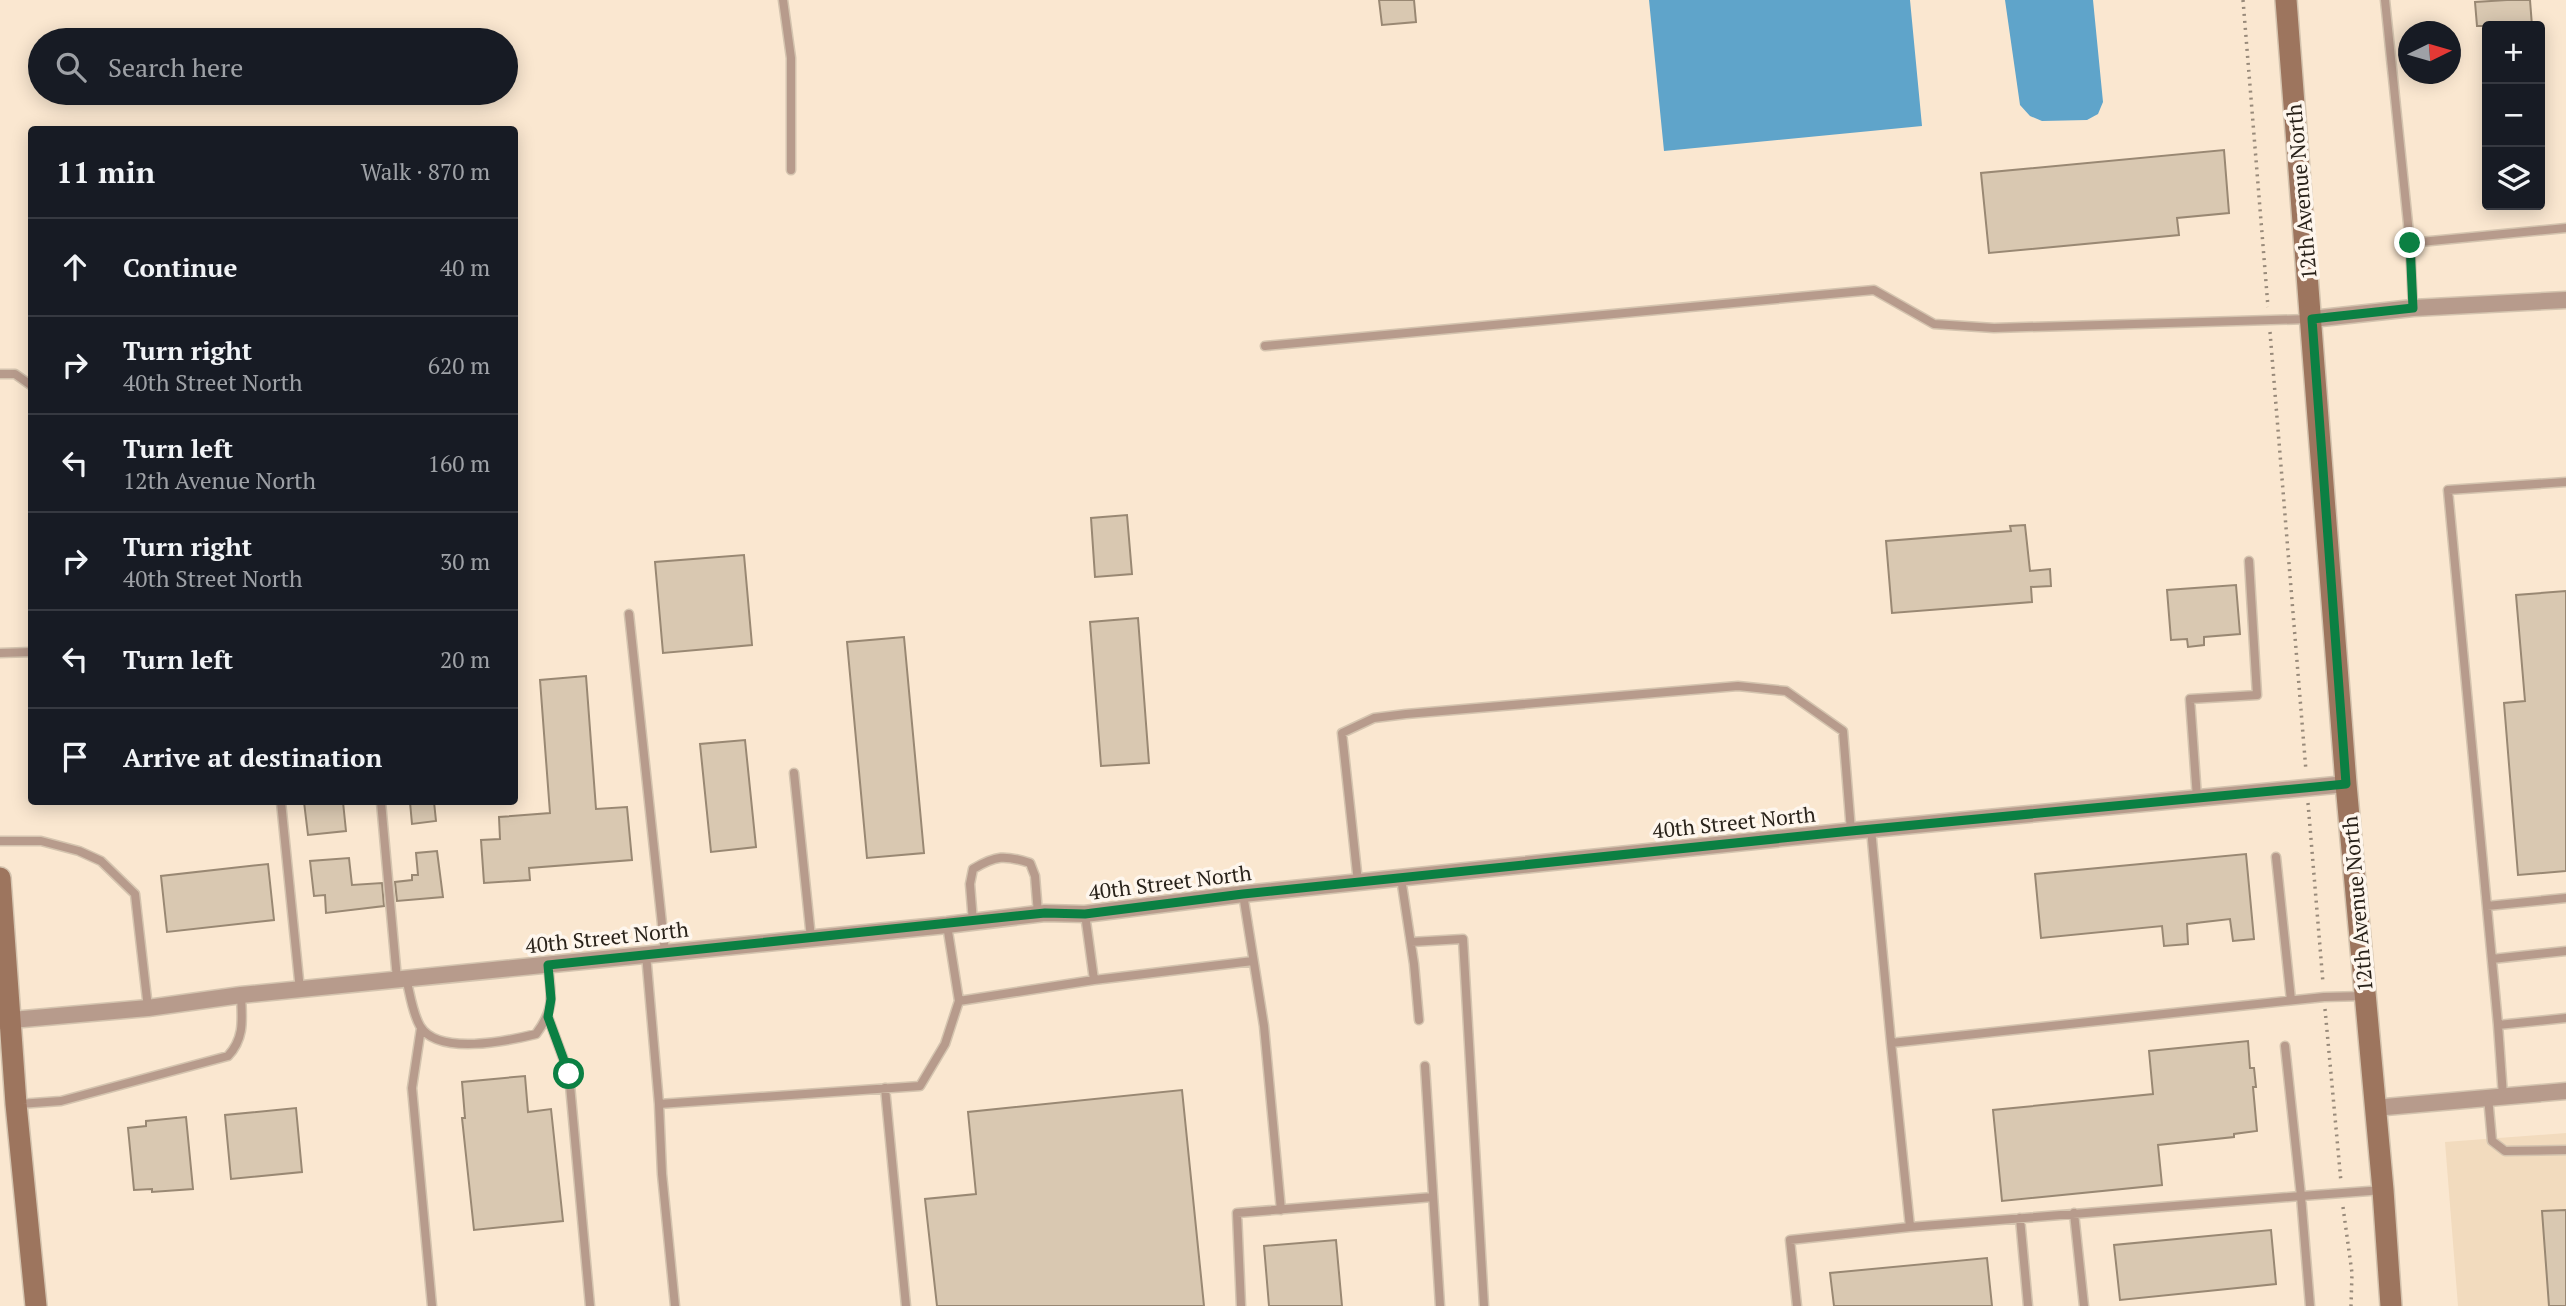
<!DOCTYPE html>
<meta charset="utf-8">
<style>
:root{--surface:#171b24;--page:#242831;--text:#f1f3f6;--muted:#9ea1a6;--line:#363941}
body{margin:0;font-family:"PT Serif",serif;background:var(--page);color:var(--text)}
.controls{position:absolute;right:21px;top:21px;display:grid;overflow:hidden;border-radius:7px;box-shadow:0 4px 18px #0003}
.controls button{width:63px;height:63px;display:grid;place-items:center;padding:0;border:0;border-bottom:2px solid var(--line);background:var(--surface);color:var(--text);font:35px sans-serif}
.compass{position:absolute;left:2398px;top:21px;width:63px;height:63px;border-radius:50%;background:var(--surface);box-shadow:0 4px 18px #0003;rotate:85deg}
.stop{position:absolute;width:21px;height:21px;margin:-16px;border:5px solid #0b8043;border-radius:50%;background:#fff}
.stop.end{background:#0b8043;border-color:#fff;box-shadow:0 2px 7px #0008}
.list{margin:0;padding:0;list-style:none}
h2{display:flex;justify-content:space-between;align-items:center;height:91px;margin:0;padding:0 28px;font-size:30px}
h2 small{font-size:23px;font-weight:400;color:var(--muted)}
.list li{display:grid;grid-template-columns:46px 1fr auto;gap:21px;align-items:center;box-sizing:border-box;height:98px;padding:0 28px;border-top:2px solid var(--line)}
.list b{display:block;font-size:26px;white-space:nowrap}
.list p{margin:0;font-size:23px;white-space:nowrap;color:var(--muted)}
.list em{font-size:23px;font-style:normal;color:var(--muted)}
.icon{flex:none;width:38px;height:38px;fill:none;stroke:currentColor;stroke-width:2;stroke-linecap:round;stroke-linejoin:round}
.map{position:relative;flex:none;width:2566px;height:1306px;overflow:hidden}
.search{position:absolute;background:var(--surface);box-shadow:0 4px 18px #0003;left:28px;top:28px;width:490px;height:77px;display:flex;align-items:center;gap:18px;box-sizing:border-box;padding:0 24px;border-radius:38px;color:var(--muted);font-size:26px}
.panel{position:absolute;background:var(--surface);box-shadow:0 4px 18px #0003;left:28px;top:126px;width:490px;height:679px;border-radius:7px}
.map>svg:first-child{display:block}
</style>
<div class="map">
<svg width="2566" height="1306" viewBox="0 0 2566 1306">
<rect width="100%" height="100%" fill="#fae7d0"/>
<!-- built -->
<path fill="#f2dbbe" d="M2566,1133V1306H2458L2445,1142Z"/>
<!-- water -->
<path fill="#5fa4ca" d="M1649,0H1910L1922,126L1664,151Z
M2005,0H2093L2103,102L2098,114L2087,120L2042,121L2030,116L2020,105Z"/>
<!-- building -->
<path fill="#d9c8b1" stroke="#998873" stroke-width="2" d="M1379,0H1414L1416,22L1382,25Z
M2507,0H2530L2532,26H2477L2475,2Z
M2224,150L2229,213L2177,218L2179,235L1989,253L1981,173Z
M1127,515L1132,574L1095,577L1091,518Z
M2025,525L2030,571L2050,569L2051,586L2031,587L2032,602L1892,613L1886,541L2011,531L2010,526Z
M744,555L752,645L663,653L655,562Z
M2236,585L2240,634L2204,637V645L2188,647L2187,639L2171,640L2167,590Z
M2566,591V871L2518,875L2504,703L2525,701L2516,595Z
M1138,618L1149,763L1101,766L1090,622Z
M904,637L924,853L867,858L847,642Z
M586,676L596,809L627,807L632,860L529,868L530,880L484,883L481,840L500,839L499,817L550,813L540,680Z
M745,740L756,847L711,852L700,744Z
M304,802H343L346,831L308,835Z
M410,802H434L436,821L412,824Z
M437,851L443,897L397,901L395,882L412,880V875H418L416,853Z
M2246,854L2254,939L2233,941L2230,919L2187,924L2188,944L2164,946L2162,926L2041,938L2035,874Z
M349,858L352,885L382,883L384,906L326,913L325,895L314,896L310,861Z
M268,864L274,920L167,932L161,876Z
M2248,1041L2250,1068H2254L2256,1087H2253L2257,1131L2234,1134V1137L2158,1145L2162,1185L2002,1201L1993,1110L2153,1094L2149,1051Z
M525,1076L528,1112L551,1109L563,1221L474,1230L462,1118H465L462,1082Z
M1182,1090L1204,1306H937L925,1199L976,1194L968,1112Z
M296,1108L302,1172L231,1179L225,1115Z
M186,1117L193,1189L152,1192V1189L134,1190L128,1128L146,1126V1121Z
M2566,1210V1306H2549L2542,1211Z
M2271,1230L2276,1284L2120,1300L2114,1245Z
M1336,1240L1342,1306H1269L1264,1246Z
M1987,1258L1992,1306H1834L1830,1273Z"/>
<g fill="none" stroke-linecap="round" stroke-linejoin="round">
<!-- lane casing -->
<g stroke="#d4c4af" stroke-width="11">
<path id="lane" d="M783,0L791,58V170
M2385,0L2410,243
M2413,308L2410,243L2566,228
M1265,346L1874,290L1934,324L1994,328L2309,319
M0,374H15L32,386
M2566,482L2448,490L2498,1025L2566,1018
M629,614L665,952
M0,653L32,652
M794,773L811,938
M2197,798L2190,699L2257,695L2249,561
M281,802L300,990
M381,802L397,979
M1871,829L1891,1043L2324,997L2364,996
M0,841H41L79,851L101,861L135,894L148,1008
M2276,857L2291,1000
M1401,878L1414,964L1419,1020
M1358,882L1342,733L1374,718L1406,714L1738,686L1786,691L1843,731L1851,831
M1243,894L1264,1026L1281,1210
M2487,906L2566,898
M973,922L970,884L973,869C996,855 1005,855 1030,863L1035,876L1038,914
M947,925L959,1001L1094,980L1085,914
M1411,942L1463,939L1484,1306
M646,954L659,1104L920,1086L945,1044L959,1001
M2492,959L2566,951
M406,978C410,993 412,1012 420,1026C438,1056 508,1041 536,1034C556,1007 551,996 548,965
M1094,980L1253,961
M548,1017L569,1074L590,1306
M2498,1025L2503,1096
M421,1028L412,1088L432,1306
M1891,1043L1910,1227
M1425,1066L1440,1306
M885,1088L906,1306
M2488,1097L2492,1141L2505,1151L2566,1150
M19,1104L61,1101L228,1056C245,1038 242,1019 241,995
M659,1104L662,1174L675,1306
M2074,1213L2084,1306
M2020,1218L2028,1306
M1241,1306L1237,1213L1433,1197
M1797,1306L1790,1240L1910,1227L2301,1196L2285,1046
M2310,1306L2301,1196L2383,1190"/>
</g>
<!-- street casing -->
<g stroke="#d4c4af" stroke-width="19">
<path id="street" d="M2312,319L2413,308L2566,300
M0,1021L148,1008L241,995L947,925L1045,913L1085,914L1243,894L1851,831L2346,784
M2374,1108L2566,1091"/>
</g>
<!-- secondary casing -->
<g stroke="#d4c4af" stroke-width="24">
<path id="secondary" d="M2286,0L2346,784L2383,1190L2391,1306
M0,878L16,1104L36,1306"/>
</g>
<!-- path -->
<path stroke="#988a7a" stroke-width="3.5" stroke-dasharray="2 5" stroke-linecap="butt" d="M2243,0L2268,307
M2270,332L2306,771
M2308,803L2323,983
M2325,1009L2341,1182
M2343,1207L2352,1273L2351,1306"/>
<!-- lane -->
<use href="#lane" stroke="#b79b8c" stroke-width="8"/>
<!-- street -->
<use href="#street" stroke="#b79b8c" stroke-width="16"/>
<!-- secondary -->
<use href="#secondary" stroke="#9d755e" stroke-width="21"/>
</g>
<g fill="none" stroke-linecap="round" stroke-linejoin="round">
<!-- route -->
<path stroke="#0b8043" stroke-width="9" d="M569,1074L548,1017L551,999L548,965L1045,913L1085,914L1243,894L1851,831L2346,784L2312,319L2413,308L2410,243"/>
</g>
<g text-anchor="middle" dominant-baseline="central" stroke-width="7" stroke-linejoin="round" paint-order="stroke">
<!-- street labels -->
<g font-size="21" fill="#29221a" stroke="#fef6ed">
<text transform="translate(2301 192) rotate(-95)">12th Avenue North</text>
<text transform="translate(1734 822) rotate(-6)">40th Street North</text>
<text transform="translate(1170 882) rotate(-7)">40th Street North</text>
<text transform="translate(2357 904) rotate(-95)">12th Avenue North</text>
<text transform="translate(607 937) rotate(-6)">40th Street North</text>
</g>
</g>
</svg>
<div class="controls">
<button>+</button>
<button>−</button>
<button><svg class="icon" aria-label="layers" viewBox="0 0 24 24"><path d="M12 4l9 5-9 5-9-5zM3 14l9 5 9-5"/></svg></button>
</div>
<svg class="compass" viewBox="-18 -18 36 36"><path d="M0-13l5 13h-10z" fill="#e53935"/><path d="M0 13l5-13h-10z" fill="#9ea1a6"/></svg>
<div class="stop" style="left:569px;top:1074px"></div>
<div class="stop end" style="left:2410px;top:243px"></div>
<div class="search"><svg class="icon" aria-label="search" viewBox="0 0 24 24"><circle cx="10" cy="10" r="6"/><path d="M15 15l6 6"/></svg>Search here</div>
<section class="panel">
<h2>11 min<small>Walk · 870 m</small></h2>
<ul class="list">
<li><svg class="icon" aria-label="ahead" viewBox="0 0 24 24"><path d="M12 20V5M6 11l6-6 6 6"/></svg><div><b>Continue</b></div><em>40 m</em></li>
<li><svg class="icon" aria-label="right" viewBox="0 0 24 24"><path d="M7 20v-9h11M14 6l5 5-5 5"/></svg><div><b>Turn right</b><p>40th Street North</p></div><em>620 m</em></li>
<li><svg class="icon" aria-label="left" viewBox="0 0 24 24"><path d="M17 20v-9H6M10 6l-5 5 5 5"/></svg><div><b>Turn left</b><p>12th Avenue North</p></div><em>160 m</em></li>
<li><svg class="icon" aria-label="right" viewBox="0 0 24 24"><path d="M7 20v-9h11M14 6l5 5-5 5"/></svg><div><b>Turn right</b><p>40th Street North</p></div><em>30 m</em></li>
<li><svg class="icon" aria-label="left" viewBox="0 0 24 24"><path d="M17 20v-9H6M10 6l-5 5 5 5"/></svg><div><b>Turn left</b></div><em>20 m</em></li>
<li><svg class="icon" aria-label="arrive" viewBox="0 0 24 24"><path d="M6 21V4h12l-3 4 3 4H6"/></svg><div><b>Arrive at destination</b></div></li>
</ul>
</section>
</div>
